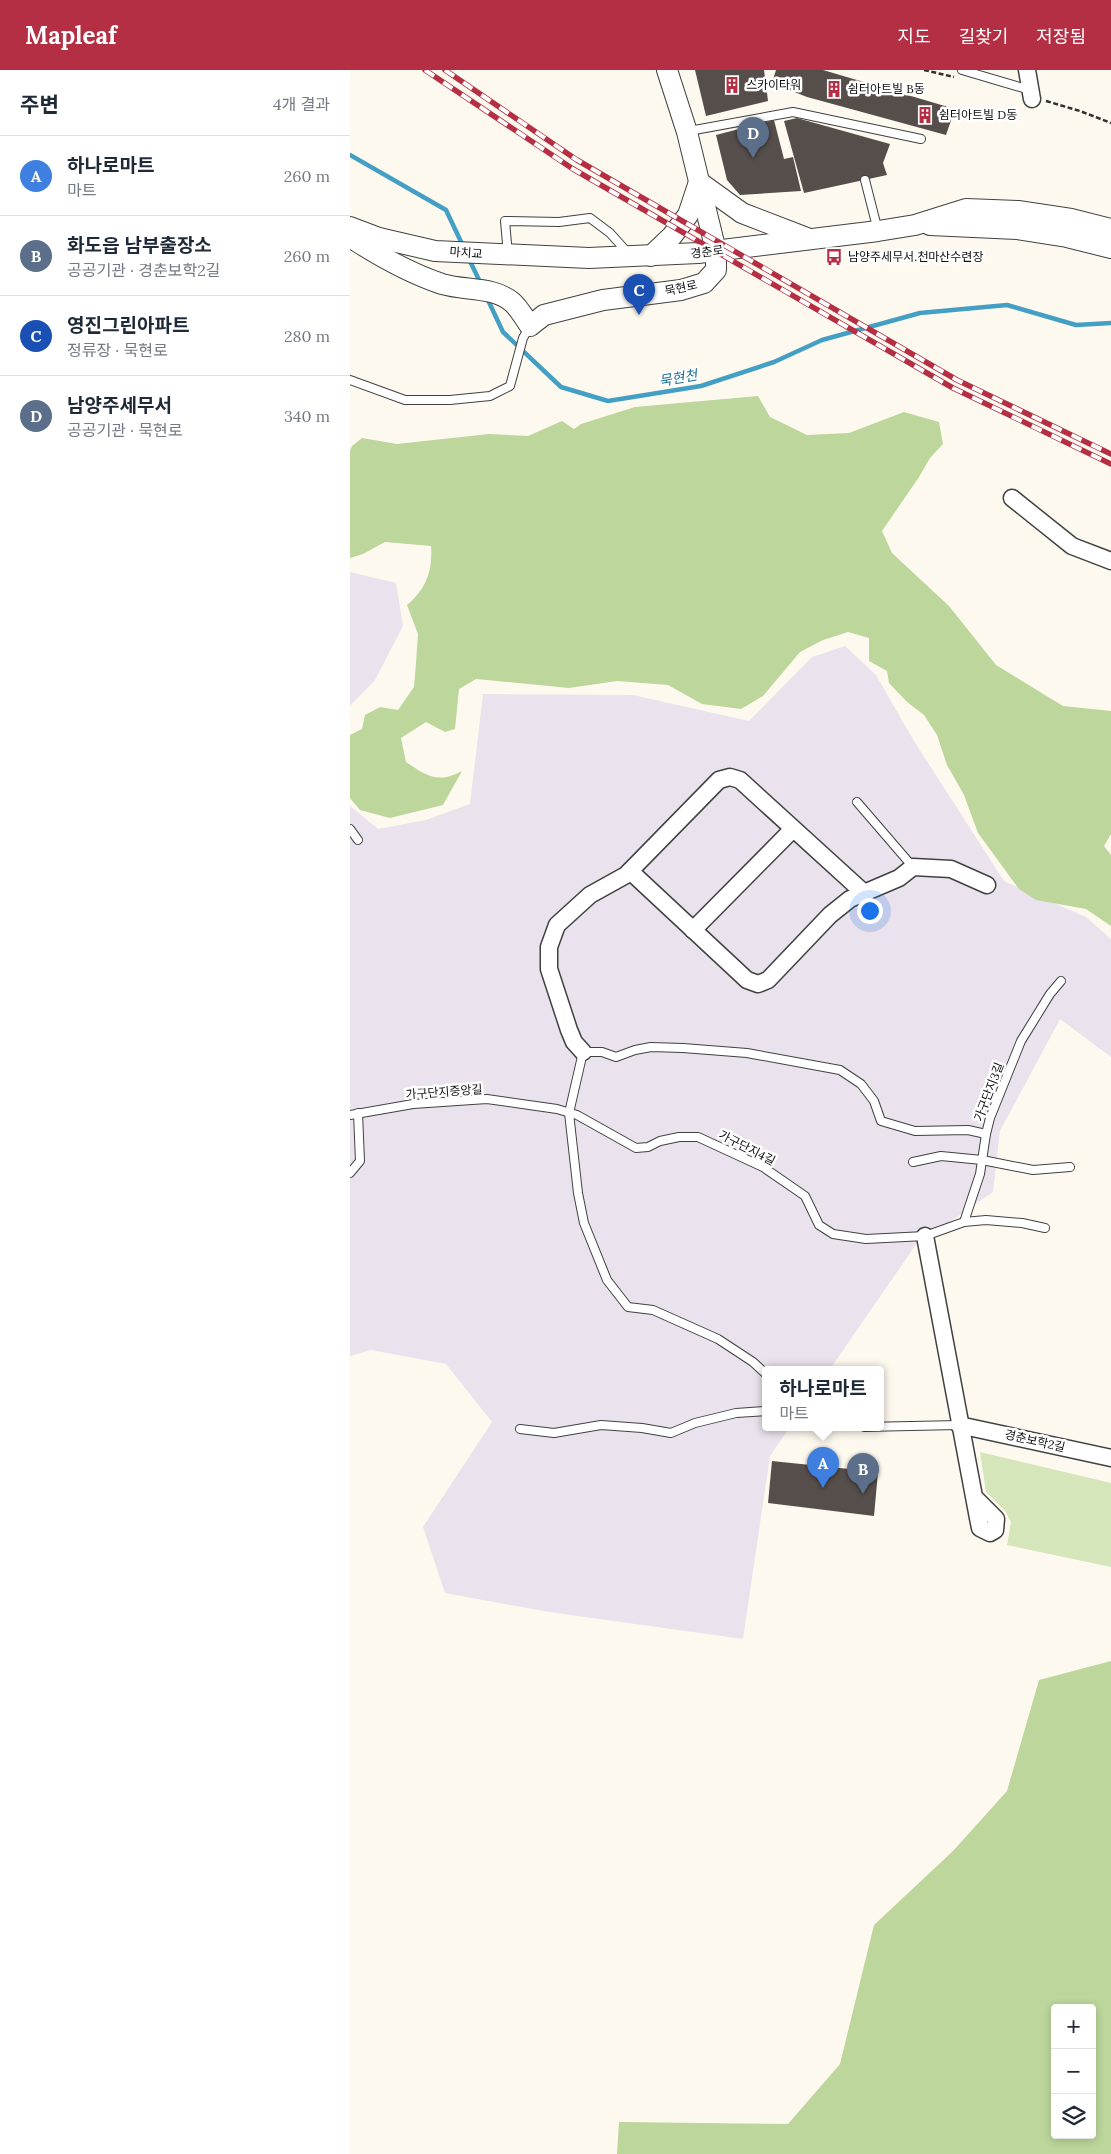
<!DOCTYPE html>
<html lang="ko">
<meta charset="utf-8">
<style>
:root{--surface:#fff;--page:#f2f2f3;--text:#1f2937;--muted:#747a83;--line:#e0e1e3;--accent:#b42f44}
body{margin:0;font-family:Lora,"Noto Sans KR",serif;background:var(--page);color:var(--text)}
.controls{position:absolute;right:15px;bottom:15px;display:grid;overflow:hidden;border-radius:5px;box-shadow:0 2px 8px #0003}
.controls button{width:45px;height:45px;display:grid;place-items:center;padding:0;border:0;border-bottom:1px solid var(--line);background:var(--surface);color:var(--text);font:25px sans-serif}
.you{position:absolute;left:519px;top:840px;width:18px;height:18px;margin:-12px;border:4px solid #fff;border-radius:50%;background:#1a73e8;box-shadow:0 0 0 8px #1a73e833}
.badge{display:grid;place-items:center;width:32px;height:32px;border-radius:50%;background:var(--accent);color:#fff;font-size:16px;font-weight:700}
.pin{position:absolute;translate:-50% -41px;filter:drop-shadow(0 1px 2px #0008)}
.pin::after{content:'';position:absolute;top:26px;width:18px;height:15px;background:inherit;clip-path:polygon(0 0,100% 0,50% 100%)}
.popup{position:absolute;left:412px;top:1296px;width:122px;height:65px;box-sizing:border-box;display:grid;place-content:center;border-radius:5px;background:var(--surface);filter:drop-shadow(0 1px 4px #0005);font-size:16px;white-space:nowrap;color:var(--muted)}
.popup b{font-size:19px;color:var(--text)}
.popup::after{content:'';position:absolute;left:50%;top:100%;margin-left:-10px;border:10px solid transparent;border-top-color:var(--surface)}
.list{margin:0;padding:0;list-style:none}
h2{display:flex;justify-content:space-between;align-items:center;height:65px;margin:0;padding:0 20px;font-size:21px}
h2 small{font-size:16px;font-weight:400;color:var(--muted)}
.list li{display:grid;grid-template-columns:32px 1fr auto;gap:15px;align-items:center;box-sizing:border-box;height:80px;padding:0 20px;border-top:1px solid var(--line)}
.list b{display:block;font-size:19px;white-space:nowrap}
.list p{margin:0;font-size:16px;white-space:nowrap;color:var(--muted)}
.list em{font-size:16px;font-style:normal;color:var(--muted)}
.icon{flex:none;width:28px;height:28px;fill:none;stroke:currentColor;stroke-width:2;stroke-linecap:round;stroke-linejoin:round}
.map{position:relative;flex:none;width:761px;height:2084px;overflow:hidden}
header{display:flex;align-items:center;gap:30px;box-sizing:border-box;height:70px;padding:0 25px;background:var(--accent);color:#fff}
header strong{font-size:24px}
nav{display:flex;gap:28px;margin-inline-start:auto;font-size:18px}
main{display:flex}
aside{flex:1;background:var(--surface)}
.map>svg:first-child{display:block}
.industrial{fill:#eae2ec}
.green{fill:#d6e6bb}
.forest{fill:#bcd69b;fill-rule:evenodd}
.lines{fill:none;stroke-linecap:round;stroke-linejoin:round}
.stream{stroke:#439fc4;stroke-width:4.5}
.building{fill:#554e4b}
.service-casing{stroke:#414141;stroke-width:10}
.minor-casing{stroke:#414141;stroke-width:19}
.tertiary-casing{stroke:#414141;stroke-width:22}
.path{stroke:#303030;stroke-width:2.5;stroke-dasharray:5 2.5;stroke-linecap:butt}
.service{stroke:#fff;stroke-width:8}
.minor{stroke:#fff;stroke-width:16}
.tertiary{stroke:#fff;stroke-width:20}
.rail-casing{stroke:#b42f44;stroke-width:5.5}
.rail{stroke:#fff;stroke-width:4;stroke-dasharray:11;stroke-linecap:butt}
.labels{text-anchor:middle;stroke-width:5;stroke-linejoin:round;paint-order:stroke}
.poi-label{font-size:12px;fill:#0e0e0e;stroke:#fff;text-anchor:start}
.street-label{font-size:12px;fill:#0e0e0e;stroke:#fff}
.water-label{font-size:14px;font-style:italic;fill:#1f7097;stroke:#fff}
</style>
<header>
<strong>Mapleaf</strong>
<nav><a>지도</a><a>길찾기</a><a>저장됨</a></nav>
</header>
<main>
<aside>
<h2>주변<small>4개 결과</small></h2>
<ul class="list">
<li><span class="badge" style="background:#3f7fe0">A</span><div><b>하나로마트</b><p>마트</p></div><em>260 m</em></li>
<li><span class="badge" style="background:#5c6f8a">B</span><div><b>화도읍 남부출장소</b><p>공공기관 · 경춘보학2길</p></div><em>260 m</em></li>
<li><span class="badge" style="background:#1a4fb4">C</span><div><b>영진그린아파트</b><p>정류장 · 묵현로</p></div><em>280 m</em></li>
<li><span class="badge" style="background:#5c6f8a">D</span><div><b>남양주세무서</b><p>공공기관 · 묵현로</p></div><em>340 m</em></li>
</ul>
</aside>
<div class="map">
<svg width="761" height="2084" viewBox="0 0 761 2084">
<rect width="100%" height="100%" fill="#fef9ef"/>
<g class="industrial">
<polygon points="0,502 46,513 53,556 25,610 0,636"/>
<polygon points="495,576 526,605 564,671 654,811 736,847 761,869 761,987 710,949 650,1061 643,1122 565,1176 480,1299 416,1299 416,1357 440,1357 420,1386 393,1569 199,1542 95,1523 73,1457 142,1352 96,1294 21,1280 0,1286 0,736 28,759 76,750 120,734 133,624 283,625 399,651 462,587"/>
</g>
<polygon class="green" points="630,1382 761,1413 761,1497 657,1475 661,1452 655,1441 636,1422"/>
<g class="forest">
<path d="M408 326 420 347 457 365 499 363 554 342 589 352 593 374 580 388 569 407 532 461 542 483 599 536 646 595 713 636 761 641V764L754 776 761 785V856L736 839 686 830 669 819 628 763 614 725 597 695 587 665 574 645 557 632 539 613 537 601 519 591V568L498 562 473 570 450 582 413 626 391 639 352 634 318 615 267 611 219 618 126 609 109 619 105 659 95 662 76 652 51 668 56 692C77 706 88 714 112 701L93 735 40 748 10 740 0 728V665L12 659 15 645 30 637 48 640 64 617 66 593 68 564 57 535C76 519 83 501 81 476L35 472 13 484 0 488V381L2 376 12 368 47 374 139 364 178 366 212 351 224 359 231 354 285 337Z"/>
<path d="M761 1591V2084H267L269 2052 438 2054 490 1994 524 1855 603 1781 657 1721 689 1610ZM705 1938H742V2065H705Z"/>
</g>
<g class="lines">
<g class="stream">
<polyline points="0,85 96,140 113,176"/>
<polyline points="118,187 131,214"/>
<polyline points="137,228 153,262 211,317 258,331 351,316 424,292 472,270 570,243 657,235 726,255 761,253"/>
</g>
</g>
<g class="building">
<polygon points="345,0 414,0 418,31 356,46"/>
<polygon points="426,0 473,0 605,39 596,65 457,27 422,13"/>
<polygon points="447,48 540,74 533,93 537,105 454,123 434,51"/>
<polygon points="424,50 434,89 443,87 451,121 390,125 377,110 366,65"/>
<polygon points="422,1391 528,1402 524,1446 418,1433"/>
</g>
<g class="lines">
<g class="service-casing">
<g id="service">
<polyline points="612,0 680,20"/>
<polyline points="339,61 443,42 571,69"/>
<polyline points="515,110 528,161"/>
<polyline points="158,185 155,151 209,152 240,148 260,163 278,183"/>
<polyline points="0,310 55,330 100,330 140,326 160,316 173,268 180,256"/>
<polyline points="507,732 563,797"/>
<polyline points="0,759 8,770"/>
<polyline points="0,1045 63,1034 137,1029 207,1039 227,1045 286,1078 298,1077 310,1071 329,1067 348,1067 413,1097 455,1126 469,1155 483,1164 516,1169 575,1166 614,1152 636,1150 672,1153 695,1158"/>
<polyline points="563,1092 591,1086 632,1090 683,1100 720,1097"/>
<polyline points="0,1103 10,1091 8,1043"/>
<polyline points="614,1152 630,1104 636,1064 640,1048 671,971 700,924 711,911"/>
<polyline points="416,1304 403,1292 368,1269 303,1240 278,1237 257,1210 234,1153 228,1123 219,1043 233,982 252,982 266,987 285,980 301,977 333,978 397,983 490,1000 511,1014 524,1031 531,1051 565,1061 618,1060 636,1064"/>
<polyline points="514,1357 609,1355"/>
<polyline points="170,1359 204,1363 251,1355 292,1358 321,1363 345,1353 386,1343 416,1341"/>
</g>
</g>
<g class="minor-casing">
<g id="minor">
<polyline points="677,0 682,29"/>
<polyline points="662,428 722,476 761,491"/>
<polyline points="280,801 397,910 408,914 418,910 480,845 500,829 549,808 563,797 601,799 637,815"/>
<polyline points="343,860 443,759"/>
<polyline points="233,982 224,972 219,960 199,899 199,877 207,855 240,825 276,805 369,710 380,707 390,710 513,822"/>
<polyline points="575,1166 628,1448 630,1458 640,1463 645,1460 646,1449 624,1427"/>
<polyline points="609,1355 761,1388"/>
</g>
</g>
<g class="tertiary-casing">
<g id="tertiary">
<polyline points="349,112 392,143 457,168"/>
<polyline points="580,155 667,159 717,167 761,178"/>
<polyline points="0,157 29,168 85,181 239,188 348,183 528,161 565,155 616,139 668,141 721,149 761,159"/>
<path d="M0 167C29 186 59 203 92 214 115 221 143 216 162 232 169 238 175 249 180 256L194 245 253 230 331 220 354 213 366 200V181L337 62 317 0"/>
<polyline points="301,186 322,166 338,145 349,112"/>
</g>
</g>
<g class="path">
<polyline points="574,0 604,7"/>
<polyline points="696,31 730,41 761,53"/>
</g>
<use href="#service" class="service"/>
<use href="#minor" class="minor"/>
<use href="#tertiary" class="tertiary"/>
<g class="rail-casing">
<g id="rail">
<polyline points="75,0 223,99 603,318 761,394"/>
<polyline points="95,0 227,90 607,310 761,384"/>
</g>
</g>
<use href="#rail" class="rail"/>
</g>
<defs>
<g id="building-bare" transform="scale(1.35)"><path d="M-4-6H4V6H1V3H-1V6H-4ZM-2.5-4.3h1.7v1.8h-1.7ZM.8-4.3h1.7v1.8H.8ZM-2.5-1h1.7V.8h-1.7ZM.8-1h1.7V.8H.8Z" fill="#b42f44" stroke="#fff" stroke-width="2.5" paint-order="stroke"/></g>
<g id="bus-bare" transform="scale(1.35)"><path d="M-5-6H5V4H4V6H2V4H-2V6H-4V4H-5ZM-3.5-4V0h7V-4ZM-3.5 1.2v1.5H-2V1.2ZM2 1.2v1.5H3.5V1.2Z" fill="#b42f44" stroke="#fff" stroke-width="2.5" paint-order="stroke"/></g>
</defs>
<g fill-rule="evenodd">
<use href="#building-bare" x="382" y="15"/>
<use href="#building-bare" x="484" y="19"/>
<use href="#building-bare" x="575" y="45"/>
<use href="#bus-bare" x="484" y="187"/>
</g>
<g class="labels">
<g class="poi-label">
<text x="396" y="19">스카이타워</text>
<text x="498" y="23">쉼터아트빌 B동</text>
<text x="589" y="49">쉼터아트빌 D동</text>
<text x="498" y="191">남양주세무서.천마산수련장</text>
</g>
<g class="street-label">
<text transform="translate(357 182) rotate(-7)" y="4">경춘로</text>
<text transform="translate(116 183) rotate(4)" y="4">마치교</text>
<text transform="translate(331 218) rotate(-13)" y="4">묵현로</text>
<text transform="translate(94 1022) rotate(-4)" y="4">가구단지중앙길</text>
<text transform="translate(639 1022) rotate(-69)" y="4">가구단지3길</text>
<text transform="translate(397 1078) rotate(27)" y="4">가구단지4길</text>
<text transform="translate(685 1371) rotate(13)" y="4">경춘보학2길</text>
</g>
<g class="water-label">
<text transform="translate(328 308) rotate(-10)" y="5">묵현천</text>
</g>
</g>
</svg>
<div class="controls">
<button>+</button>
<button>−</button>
<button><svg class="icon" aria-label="layers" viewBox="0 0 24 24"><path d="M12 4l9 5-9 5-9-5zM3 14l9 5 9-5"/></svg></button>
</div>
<div class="you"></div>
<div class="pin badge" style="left:473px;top:1418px;background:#3f7fe0">A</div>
<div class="popup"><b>하나로마트</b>마트</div>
<div class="pin badge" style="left:513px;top:1424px;background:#5c6f8a">B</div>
<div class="pin badge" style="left:289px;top:245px;background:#1a4fb4">C</div>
<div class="pin badge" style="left:403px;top:88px;background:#5c6f8a">D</div>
</div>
</main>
